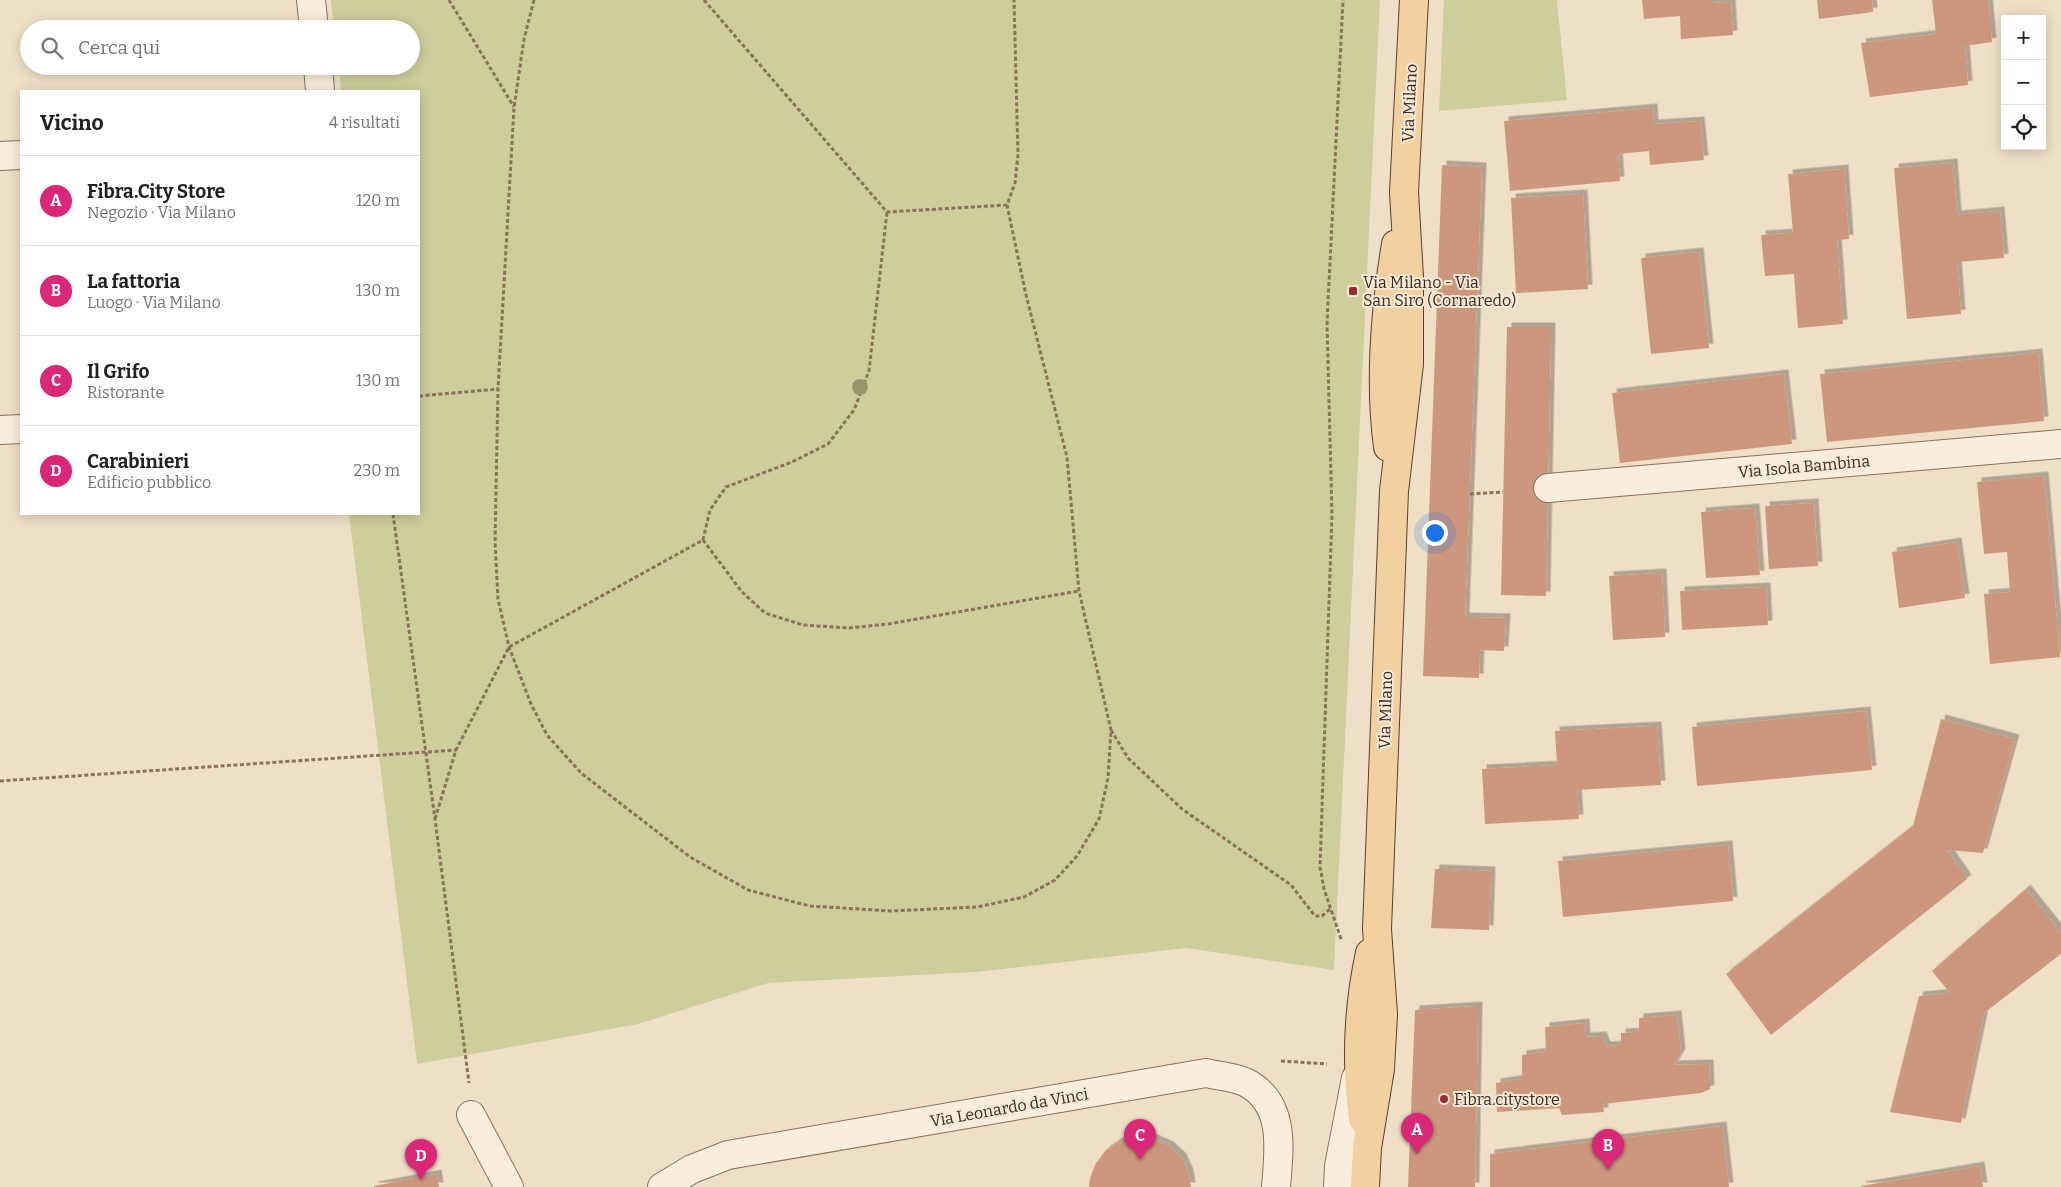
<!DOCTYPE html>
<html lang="it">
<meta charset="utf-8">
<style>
:root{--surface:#fff;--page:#f2f2f2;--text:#202124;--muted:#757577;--line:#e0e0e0;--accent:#db2777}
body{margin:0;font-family:Bitter,serif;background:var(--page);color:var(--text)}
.controls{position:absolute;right:15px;top:15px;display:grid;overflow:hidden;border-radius:0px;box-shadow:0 2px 12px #0003}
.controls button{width:45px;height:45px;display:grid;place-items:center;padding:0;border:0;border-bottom:1px solid var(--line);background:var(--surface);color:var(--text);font:25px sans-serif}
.you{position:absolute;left:1434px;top:532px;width:18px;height:18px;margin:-12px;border:4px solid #fff;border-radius:50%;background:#1a73e8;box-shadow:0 0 0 8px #1a73e833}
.badge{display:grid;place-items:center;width:32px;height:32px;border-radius:50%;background:var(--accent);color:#fff;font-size:16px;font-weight:700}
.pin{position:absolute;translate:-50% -41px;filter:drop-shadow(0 1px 2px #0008)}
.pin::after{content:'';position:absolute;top:26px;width:18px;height:15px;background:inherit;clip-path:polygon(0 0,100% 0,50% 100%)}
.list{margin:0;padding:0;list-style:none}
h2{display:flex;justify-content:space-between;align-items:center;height:65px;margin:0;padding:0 20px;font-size:21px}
h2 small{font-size:16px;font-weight:400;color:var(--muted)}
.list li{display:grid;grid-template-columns:32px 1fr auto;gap:15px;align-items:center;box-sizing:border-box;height:90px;padding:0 20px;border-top:1px solid var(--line)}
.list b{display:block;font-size:19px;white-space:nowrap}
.list p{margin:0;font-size:16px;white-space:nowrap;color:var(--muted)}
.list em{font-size:16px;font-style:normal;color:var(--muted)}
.icon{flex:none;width:28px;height:28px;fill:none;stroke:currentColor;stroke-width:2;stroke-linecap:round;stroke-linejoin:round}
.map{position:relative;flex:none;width:2061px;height:1187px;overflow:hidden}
.search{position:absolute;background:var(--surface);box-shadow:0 2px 12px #0003;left:20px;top:20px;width:400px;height:55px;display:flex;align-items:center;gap:12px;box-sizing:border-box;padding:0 18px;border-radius:28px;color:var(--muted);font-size:19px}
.panel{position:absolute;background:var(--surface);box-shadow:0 2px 12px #0003;left:20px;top:90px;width:400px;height:425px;border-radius:0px}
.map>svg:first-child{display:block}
.green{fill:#cdce9b}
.building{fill:#cd977d;filter:url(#shadow)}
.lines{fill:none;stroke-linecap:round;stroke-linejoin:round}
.minor-casing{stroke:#8b715c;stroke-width:30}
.major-casing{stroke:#593f30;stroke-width:30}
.path{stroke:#8b715c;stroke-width:3;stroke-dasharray:4 2.5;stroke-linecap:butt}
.minor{stroke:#f9eddb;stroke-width:28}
.major{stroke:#f2d0a0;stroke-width:28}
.tree{fill:#98956e}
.poi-dot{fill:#9b2b37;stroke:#f6ead7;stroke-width:2}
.labels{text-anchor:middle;stroke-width:4;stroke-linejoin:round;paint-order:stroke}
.street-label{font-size:16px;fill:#3c2b20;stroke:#f6ead7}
.poi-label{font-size:16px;fill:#3c2b20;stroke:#f6ead7;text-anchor:start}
</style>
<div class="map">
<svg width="2061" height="1187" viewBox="0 0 2061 1187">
<defs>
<filter id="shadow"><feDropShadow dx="4.5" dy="-4.5" stdDeviation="0" flood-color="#0004"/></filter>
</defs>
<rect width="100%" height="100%" fill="#efdfc7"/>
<g class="green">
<polygon points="331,0 1380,0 1334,970 1186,948 976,972 768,983 638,1024 417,1064 349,514 419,514 419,91 341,91 339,66 411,66 411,29 334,29"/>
<polygon points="1444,0 1557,0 1567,100 1439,111"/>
</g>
<g class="building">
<polygon points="1642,0 1714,0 1714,3 1731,2 1733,35 1681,39 1680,16 1644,19"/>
<polygon points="1817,0 1872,0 1873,12 1819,19"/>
<polygon points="1932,0 1988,0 1992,42 1965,46 1968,85 1870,97 1861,43 1936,34"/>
<polygon points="1653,108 1654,124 1700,121 1704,160 1650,165 1649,151 1618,154 1620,181 1510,191 1504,121"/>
<polygon points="1953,163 1957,215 2000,211 2004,258 1957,262 1961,314 1907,319 1894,168"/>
<polygon points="1442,165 1482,167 1465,617 1506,618 1504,651 1480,650 1479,678 1423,676"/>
<polygon points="1844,169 1849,239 1837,240 1843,324 1798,328 1794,274 1765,276 1761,235 1793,233 1788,174"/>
<polygon points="1583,194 1588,289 1516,293 1511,198"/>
<polygon points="1699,252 1709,348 1651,354 1641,258"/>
<polygon points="1507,327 1551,327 1546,596 1501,595"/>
<polygon points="2038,353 2044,421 1827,442 1820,374"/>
<polygon points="1784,374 1792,444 1620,463 1612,393"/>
<polygon points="2044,476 2060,657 1990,664 1984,594 2010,592 2007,552 1984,554 1977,482"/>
<polygon points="1814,503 1818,566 1769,569 1765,506"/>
<polygon points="1755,508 1760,575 1706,578 1701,512"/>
<polygon points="1957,542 1965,598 1899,608 1892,552"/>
<polygon points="1662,573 1665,637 1613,640 1609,576"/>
<polygon points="1766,587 1768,625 1682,630 1680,591"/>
<polygon points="1866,711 1872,770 1697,786 1692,727"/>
<polygon points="1941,719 2015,739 1983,853 1947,850 1967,879 1771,1035 1726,974 1913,826"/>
<polygon points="1657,726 1661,785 1577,790 1579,819 1485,824 1482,769 1557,765 1555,731"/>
<polygon points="1728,845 1733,901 1563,917 1558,861"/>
<polygon points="1435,869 1491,871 1489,930 1431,928"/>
<polygon points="2026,889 2061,933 2061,954 1984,1013 1961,1123 1890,1112 1919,996 1950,993 1932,971"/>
<polygon points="1478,1006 1475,1187 1408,1187 1415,1010"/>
<polygon points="1677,1015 1681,1053 1674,1065 1709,1064 1710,1089 1701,1093 1603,1104 1604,1112 1562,1115 1559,1108 1497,1112 1496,1083 1522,1079 1522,1055 1546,1052 1545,1027 1585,1023 1586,1037 1602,1036 1606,1046 1621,1045 1621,1033 1639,1032 1639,1018"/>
<polygon points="1722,1126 1729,1187 1490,1187 1490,1154"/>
<polygon points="1135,1137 1153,1139 1169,1146 1182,1158 1189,1174 1191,1187 1089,1187 1090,1178 1096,1163 1106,1150 1120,1141"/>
<polygon points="1980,1166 1983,1187 1861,1187 1861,1186"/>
<polygon points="437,1174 439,1187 374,1187 374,1186"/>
</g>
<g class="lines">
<g class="minor-casing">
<g id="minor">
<polyline points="311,0 314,29"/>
<polyline points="318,66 320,91"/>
<polyline points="0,156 21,155"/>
<polyline points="0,430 21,429"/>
<polyline points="1548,488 2061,444"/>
<polyline points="471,1115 509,1187"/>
<path d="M662 1187 692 1169 728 1155 1206 1073C1218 1076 1236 1077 1247 1083 1286 1104 1279 1150 1276 1187"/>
<polyline points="1338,1187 1339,1166 1356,1078"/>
</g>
</g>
<g class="major-casing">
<g id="major">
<path d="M1388 447C1379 380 1385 311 1396 244"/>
<path d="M1363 1119C1356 1064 1358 1008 1370 953"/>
<polyline points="1365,1187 1367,1148 1380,1069 1383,1014 1377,929 1394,491 1409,364 1409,277 1404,192 1414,0"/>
</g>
</g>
<g class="path">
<polyline points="449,0 514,107"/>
<polyline points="534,0 524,39 514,108 498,389 495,541 498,599 509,647 531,704 547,735 581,773 690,857 748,890 810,906 891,911 977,907 1024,897 1055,880 1077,856 1099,819 1108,778 1111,730 1079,591 1067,457 1026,295 1007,205 1015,183 1018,155 1014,0"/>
<polyline points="704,0 887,212 1007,205"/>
<polyline points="419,396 498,389"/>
<polyline points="1470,494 1503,492"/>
<polyline points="393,514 435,819 469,1083"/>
<polyline points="703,540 742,592 765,613 803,625 849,628 888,624 1079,591"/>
<polyline points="1111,730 1128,758 1182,809 1291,885 1315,916 1322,916 1330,909"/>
<polyline points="0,781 456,750"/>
<polyline points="435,819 456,750 509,647 703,540 710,510 726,487 792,462 828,444 854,410 869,371 887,212"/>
<polyline points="1341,939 1324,889 1320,867 1332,514 1327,323 1343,0"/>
<polyline points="1281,1061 1327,1064"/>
</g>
<use href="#minor" class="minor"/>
<use href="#major" class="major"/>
</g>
<circle class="tree" cx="860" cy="387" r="8"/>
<g class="poi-dot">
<rect x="1348" y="286" width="10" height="10" rx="2.5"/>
<circle cx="1444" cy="1099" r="5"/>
</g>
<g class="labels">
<g class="street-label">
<text transform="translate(1409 103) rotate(-87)" y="6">Via Milano</text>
<text transform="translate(1804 466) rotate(-5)" y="6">Via Isola Bambina</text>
<text transform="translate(1385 710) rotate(-88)" y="6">Via Milano</text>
<text transform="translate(1009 1107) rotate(-10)" y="6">Via Leonardo da Vinci</text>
</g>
<g class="poi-label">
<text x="1363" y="288">Via Milano - Via<tspan x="1363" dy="18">San Siro (Cornaredo)</tspan></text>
<text x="1454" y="1105">Fibra.citystore</text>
</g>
</g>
</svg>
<div class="controls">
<button>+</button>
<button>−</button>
<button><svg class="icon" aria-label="locate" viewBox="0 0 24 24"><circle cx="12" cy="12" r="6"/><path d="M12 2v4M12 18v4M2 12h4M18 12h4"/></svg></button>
</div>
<div class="you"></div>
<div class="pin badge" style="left:1417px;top:1154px">A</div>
<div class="pin badge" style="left:1608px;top:1170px">B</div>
<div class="pin badge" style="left:1140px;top:1160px">C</div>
<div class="pin badge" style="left:421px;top:1180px">D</div>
<div class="search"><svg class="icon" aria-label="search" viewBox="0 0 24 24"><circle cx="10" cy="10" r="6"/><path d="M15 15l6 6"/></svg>Cerca qui</div>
<section class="panel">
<h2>Vicino<small>4 risultati</small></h2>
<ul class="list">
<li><span class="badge">A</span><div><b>Fibra.City Store</b><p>Negozio · Via Milano</p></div><em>120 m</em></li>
<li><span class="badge">B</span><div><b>La fattoria</b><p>Luogo · Via Milano</p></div><em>130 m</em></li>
<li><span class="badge">C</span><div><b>Il Grifo</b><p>Ristorante</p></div><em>130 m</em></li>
<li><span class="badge">D</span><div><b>Carabinieri</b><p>Edificio pubblico</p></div><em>230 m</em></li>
</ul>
</section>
</div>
